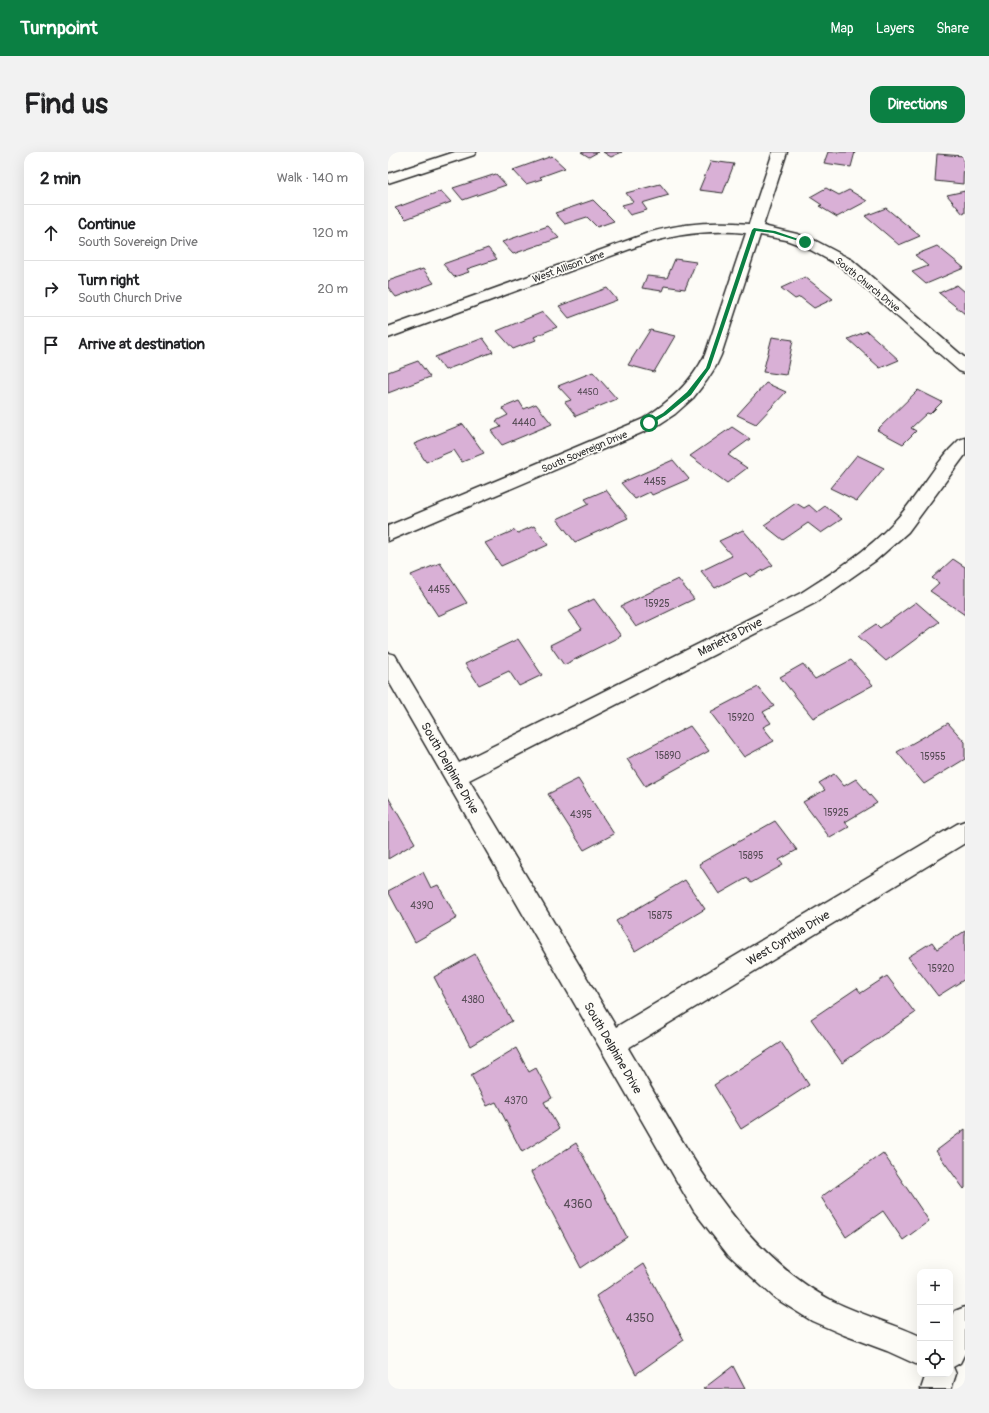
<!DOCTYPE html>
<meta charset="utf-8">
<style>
:root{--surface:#fff;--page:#f2f2f2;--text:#202124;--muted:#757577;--line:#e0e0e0;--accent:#0b8043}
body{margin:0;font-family:Pangolin,sans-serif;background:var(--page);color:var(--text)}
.controls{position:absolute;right:12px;bottom:12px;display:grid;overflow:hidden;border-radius:8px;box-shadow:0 4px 16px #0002}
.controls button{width:36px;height:36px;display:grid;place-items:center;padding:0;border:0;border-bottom:1px solid var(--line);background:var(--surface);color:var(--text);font:20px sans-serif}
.stop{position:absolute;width:12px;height:12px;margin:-9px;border:3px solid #0b8043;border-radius:50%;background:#fff}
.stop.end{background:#0b8043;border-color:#fff;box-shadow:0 1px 4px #0008}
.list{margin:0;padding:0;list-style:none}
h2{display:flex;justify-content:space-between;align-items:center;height:52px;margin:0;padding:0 16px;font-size:17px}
h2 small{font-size:13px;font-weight:400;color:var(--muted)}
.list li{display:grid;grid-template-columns:26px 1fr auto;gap:12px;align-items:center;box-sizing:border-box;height:56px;padding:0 16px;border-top:1px solid var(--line)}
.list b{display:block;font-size:15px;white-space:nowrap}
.list p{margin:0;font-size:13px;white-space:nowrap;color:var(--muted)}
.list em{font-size:13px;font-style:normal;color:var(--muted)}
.icon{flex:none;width:22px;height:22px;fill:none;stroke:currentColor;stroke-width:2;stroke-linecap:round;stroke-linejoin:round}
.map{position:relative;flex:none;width:577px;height:1237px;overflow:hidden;border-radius:12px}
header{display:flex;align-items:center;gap:24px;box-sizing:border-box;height:56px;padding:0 20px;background:var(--accent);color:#fff}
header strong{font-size:19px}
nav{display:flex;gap:22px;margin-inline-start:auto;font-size:14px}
.intro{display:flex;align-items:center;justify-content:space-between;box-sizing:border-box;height:96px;padding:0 24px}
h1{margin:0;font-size:28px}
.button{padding:10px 18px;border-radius:12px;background:var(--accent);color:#fff;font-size:14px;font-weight:700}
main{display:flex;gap:24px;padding:0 24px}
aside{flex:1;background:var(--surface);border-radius:12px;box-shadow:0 4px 16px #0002}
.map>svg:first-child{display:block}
.building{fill:#d9b0d6;stroke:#2b2b2b}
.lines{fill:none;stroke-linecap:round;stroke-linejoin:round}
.minor-casing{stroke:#2b2b2b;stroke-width:3}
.minor{fill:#fdfcf7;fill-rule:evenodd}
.route{fill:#0b8043}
.labels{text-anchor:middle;stroke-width:3.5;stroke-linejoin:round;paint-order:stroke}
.far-number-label{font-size:9px;fill:#564c56}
.far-street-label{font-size:10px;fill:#2b2b2b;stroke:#fdfcf7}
.number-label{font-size:10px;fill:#564c56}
.street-label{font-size:12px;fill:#2b2b2b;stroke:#fdfcf7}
.near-number-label{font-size:12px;fill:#564c56}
</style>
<header>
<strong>Turnpoint</strong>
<nav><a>Map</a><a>Layers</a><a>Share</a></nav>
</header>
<div class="intro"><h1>Find us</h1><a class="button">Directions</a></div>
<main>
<aside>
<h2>2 min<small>Walk · 140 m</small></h2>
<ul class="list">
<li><svg class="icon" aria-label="ahead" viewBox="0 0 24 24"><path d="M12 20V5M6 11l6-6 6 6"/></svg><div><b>Continue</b><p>South Sovereign Drive</p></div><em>120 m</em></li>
<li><svg class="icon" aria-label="right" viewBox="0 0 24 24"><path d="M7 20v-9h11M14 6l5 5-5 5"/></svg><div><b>Turn right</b><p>South Church Drive</p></div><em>20 m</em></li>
<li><svg class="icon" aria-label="arrive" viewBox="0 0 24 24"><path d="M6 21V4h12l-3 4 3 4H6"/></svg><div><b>Arrive at destination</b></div></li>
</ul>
</aside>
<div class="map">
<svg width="577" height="1237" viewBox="0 0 577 1237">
<rect width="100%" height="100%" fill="#fdfcf7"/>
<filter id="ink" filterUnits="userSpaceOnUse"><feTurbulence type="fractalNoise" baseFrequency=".025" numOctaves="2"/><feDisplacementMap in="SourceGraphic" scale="8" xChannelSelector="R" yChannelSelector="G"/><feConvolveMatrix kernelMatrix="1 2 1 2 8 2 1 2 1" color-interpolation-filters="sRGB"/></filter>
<g filter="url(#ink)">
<g class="building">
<polygon points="193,0 210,0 201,5"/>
<polygon points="215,0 234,0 223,5"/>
<polygon points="440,0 467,0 463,15 436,11"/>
<polygon points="549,2 576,4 575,32 547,29"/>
<polygon points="164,4 177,16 152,25 154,27 138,32 125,18"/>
<polygon points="323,9 346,12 335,41 311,38"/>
<polygon points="108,22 118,33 75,48 65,36"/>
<polygon points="272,32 281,43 254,51 259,58 242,63 234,53 245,50 238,41"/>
<polygon points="438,36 451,43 461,38 479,49 449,65 431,54 434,53 422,45"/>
<polygon points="53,39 63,50 18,67 7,56"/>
<polygon points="577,39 577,61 575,62 559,43"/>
<polygon points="205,48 226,69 209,75 199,65 177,72 167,61"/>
<polygon points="498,56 532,84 511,93 477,64"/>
<polygon points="160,74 171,86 125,102 114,90"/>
<polygon points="549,94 576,116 538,132 524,120 540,114 527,103"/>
<polygon points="100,96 109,107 79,117 81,120 66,125 55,112"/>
<polygon points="287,107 308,110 297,137 276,134 274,139 254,136 259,124 279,126"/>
<polygon points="35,117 46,131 8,145 0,135 0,129"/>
<polygon points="417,125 445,147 426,156 412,145 407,147 393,136"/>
<polygon points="569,133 577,140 577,162 551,141"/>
<polygon points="219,136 229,148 181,166 171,154"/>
<polygon points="155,160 169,175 146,185 148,188 125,197 109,179"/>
<polygon points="262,178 287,184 266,220 240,213"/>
<polygon points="479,179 511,208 492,216 460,187"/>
<polygon points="384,185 405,188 398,223 375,220"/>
<polygon points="95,186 105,200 57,218 47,205"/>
<polygon points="30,209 42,225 0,241 0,220"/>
<polygon points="205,220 229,247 188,264 177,250 183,248 170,234"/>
<polygon points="378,231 398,240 368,272 349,263"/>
<polygon points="530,238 554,250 542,262 539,261 523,276 528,279 515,292 489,278"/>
<polygon points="131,249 136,257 148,252 164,272 114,293 103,279 113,275 108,269 120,263 114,256"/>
<polygon points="75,272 96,301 74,310 66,298 38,310 26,292"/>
<polygon points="344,275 362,287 340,303 359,316 339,331 302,304"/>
<polygon points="469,303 496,316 469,349 442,336"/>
<polygon points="285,308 301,327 264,343 262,340 247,347 233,331"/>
<polygon points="218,338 240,366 187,390 169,367 201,352 197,347"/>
<polygon points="408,351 416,356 421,353 429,360 437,354 454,367 433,381 420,371 395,388 376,373"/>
<polygon points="146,374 160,393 113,414 97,391 127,378 130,381"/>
<polygon points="355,378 385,413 362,425 358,421 327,436 313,419 344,404 331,389"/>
<polygon points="565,407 577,415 577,463 542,439 551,431 544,426"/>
<polygon points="52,411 79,451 50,464 23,423"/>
<polygon points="290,427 306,447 248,475 233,454"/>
<polygon points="206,447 233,484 176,513 162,493 194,477 181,459"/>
<polygon points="528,450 551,470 498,509 470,484 488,472 492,476"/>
<polygon points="130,487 154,523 131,534 121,519 91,533 77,512"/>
<polygon points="463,508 485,533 425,566 392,525 415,512 427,527"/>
<polygon points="370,535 386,554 375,560 383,571 375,575 386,589 356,605 322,560"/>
<polygon points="560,571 577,590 577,607 536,632 509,600"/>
<polygon points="302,574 321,599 257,634 239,607"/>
<polygon points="446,622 456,634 468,627 489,651 457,670 461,675 442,686 415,650 437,638 431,631"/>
<polygon points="190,627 226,682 196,698 160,642"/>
<polygon points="0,645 27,691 0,707"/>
<polygon points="387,669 409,698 391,708 395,713 363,731 359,726 331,742 311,712"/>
<polygon points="35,720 43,736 50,733 69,766 27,790 0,739"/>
<polygon points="297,728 317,757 247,799 228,769"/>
<polygon points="577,779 577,827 550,844 520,805 544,790 549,797"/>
<polygon points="87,802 124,869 82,894 46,825"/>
<polygon points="499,824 527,861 454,911 423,867 469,836 473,841"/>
<polygon points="393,890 421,933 353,977 326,933"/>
<polygon points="128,896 141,920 148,916 164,946 156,950 171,977 134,1000 108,950 99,954 83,923"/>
<polygon points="577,977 577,1036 576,1037 548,999"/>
<polygon points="188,991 239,1085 193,1116 143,1020"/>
<polygon points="495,1001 541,1069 515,1088 495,1059 458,1085 433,1045"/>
<polygon points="255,1112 296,1188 248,1222 208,1144"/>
<polygon points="345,1214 357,1237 315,1237"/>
</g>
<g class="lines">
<g class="minor-casing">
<g id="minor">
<polygon points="67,0 88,0 86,3 0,31 0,22"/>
<path d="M385 0H399L375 74 409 82 428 89 464 108 577 206V221L571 219 452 114 417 95 398 88 372 83 333 203 328 214 319 228 305 246 287 262 267 275 0 389V374L255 267C281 250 303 231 317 203L358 81C321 77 288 82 253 93L0 186V175L263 80C295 71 327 69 361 72Z"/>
<path d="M577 286V303L520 380 487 409 427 451 81 628 228 875 569 672 577 669V691L240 896C295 988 346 1098 445 1149 473 1163 504 1171 532 1184V1214L499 1199 456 1183 424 1169 387 1146 341 1104 306 1059 0 528V501L7 503 71 611 413 441C446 420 479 399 506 370 527 348 542 320 562 297L571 288Z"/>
<polygon points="577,1155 577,1201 572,1211 565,1215 568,1222 563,1237 533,1237 538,1222 562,1222 562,1169 567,1159"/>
</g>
</g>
<use href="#minor" class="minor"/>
</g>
</g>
<polygon class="route" points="366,76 387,79 419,90 417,91 385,81 368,79 322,216 303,243 278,263 263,272 259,272 259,270 275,261 299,240 318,216 364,78"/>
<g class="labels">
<g class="far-number-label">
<text x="200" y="243">4450</text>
</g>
<g class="far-street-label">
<text transform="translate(180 114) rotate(-20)" y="4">West Allison Lane</text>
<text transform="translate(480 132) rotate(39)" y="4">South Church Drive</text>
<text transform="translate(196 299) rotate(-23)" y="4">South Sovereign Drive</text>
</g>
<g class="number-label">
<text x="136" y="274">4440</text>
<text x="267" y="333">4455</text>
<text x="51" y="441">4455</text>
<text x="269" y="455">15925</text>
<text x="353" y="569">15920</text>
<text x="280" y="607">15890</text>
<text x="545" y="608">15955</text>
<text x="448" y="664">15925</text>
<text x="193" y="666">4395</text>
<text x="363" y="707">15895</text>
<text x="34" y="757">4390</text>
<text x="272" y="767">15875</text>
<text x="553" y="820">15920</text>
<text x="85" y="851">4380</text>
<text x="128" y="952">4370</text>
</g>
<g class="street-label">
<text transform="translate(342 485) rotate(-27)" y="4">Marietta Drive</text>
<text transform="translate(62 616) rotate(60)" y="4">South Delphine Drive</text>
<text transform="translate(400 786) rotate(-31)" y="4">West Cynthia Drive</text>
<text transform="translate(225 896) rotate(60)" y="4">South Delphine Drive</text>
</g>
<g class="near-number-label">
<text x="190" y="1056">4360</text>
<text x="252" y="1170">4350</text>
</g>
</g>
</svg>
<div class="controls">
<button>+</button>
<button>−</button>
<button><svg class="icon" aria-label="locate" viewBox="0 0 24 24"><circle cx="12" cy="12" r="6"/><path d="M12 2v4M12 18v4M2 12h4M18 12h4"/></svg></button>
</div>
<div class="stop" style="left:261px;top:271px"></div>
<div class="stop end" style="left:417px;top:90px"></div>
</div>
</main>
